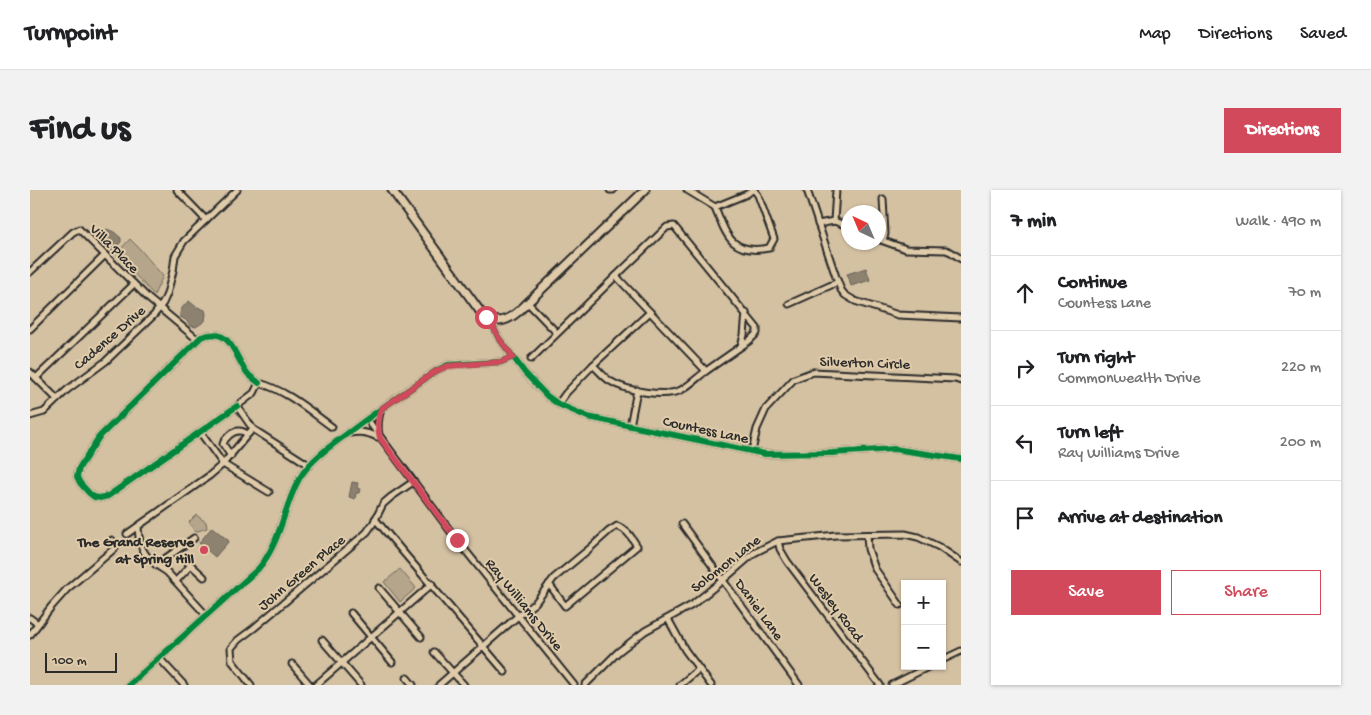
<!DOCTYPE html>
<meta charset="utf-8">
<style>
:root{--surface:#fff;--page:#f2f2f2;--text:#202124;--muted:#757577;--line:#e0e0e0;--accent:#d1495b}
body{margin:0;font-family:"Gochi Hand",sans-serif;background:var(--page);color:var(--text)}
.controls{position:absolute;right:15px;bottom:15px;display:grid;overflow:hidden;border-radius:0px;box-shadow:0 1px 4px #0004}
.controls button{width:45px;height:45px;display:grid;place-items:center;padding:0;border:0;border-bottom:1px solid var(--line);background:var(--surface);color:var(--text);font:25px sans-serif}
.compass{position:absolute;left:811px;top:15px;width:45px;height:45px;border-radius:50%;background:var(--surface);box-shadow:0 1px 4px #0004;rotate:316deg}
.scale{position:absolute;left:15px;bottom:12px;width:72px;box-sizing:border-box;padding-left:5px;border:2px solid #2b2b2b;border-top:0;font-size:14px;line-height:18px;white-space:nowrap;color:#2b2b2b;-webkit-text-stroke:4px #dfcba9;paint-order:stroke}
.stop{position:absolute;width:15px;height:15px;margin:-11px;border:4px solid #d1495b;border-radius:50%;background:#fff}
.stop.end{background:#d1495b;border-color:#fff;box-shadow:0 1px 5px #0008}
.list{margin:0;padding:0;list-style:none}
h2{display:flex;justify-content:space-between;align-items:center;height:65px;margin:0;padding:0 20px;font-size:21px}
h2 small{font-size:16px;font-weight:400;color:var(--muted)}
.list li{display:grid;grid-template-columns:32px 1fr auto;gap:15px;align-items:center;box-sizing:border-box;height:75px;padding:0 20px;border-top:1px solid var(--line)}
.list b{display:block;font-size:19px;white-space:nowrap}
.list p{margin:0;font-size:16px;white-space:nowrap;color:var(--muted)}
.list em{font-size:16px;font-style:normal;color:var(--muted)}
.actions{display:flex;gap:10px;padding:15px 20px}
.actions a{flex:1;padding:11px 0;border:1px solid var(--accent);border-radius:0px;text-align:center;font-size:18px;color:var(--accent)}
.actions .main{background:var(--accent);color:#fff}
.icon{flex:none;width:28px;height:28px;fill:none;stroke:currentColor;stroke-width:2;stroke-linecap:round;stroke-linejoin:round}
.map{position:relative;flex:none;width:931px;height:495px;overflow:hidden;border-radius:0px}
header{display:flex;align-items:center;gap:30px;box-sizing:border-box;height:70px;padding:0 25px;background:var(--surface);border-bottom:1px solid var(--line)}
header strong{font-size:24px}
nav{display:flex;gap:28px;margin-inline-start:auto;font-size:18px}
.intro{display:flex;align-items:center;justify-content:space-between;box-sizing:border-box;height:120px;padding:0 30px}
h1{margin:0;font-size:35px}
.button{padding:12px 22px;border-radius:0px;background:var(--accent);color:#fff;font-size:18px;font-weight:700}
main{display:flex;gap:30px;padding:0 30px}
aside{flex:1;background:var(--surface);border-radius:0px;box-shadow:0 1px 4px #0004}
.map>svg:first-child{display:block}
.green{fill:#b5a58b;stroke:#70685b}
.water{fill:#8d816f;stroke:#665f54}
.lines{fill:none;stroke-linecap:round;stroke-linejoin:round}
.street-casing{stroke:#2b2b2b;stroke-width:9}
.secondary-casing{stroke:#2b2b2b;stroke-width:11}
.street{stroke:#dfcba9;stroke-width:5}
.secondary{stroke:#dfcba9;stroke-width:7}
.cycleway-casing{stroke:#dfcba9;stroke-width:9}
.cycleway{stroke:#00873e;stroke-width:6}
.route{stroke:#d1495b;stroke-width:6}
.poi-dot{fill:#d1495b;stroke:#dfcba9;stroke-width:2}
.labels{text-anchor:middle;stroke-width:4;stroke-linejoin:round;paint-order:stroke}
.street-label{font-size:15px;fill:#2b2b2b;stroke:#dfcba9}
.poi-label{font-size:15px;font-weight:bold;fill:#2b2b2b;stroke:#dfcba9;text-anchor:end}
</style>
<header>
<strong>Turnpoint</strong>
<nav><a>Map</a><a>Directions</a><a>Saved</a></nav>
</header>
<div class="intro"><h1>Find us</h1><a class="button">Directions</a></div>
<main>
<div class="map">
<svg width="931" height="495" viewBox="0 0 931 495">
<rect width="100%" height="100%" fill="#d4c1a2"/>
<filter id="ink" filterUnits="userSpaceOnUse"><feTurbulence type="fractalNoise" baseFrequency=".02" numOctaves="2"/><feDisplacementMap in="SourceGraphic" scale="10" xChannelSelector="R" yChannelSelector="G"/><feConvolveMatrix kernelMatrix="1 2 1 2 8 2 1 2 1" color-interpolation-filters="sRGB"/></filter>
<g filter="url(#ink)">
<g class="green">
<path d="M100 49C112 60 122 74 133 86L124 105 86 64Z"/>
<polygon points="166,325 176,332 177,338 165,342 159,332"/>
<polygon points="370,379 386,398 370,412 354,392"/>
</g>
<g class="water">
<polygon points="77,39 84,42 91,48 91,52 82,61 68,47"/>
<polygon points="836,78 840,90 821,96 817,84"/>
<path d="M159 111 165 116 175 120 176 124 175 131 166 137 160 136 156 130 150 127C149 120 153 116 159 111Z"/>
<polygon points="322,292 328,293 327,298 330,299 329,303 326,303 325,309 319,307"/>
<polygon points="182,337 199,351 185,367 169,353"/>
</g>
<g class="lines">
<g class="street-casing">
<g id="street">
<polyline points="147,0 176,30"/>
<polyline points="580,0 583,0"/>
<polyline points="657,0 685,17"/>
<polyline points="777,0 806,87 811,100 815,105 825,111 868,125 931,128"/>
<path d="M685 17C697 47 702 65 739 58L744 49 728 5 724 0"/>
<polyline points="685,17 717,4 722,0"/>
<polyline points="804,31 806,0"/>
<polyline points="788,34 804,31 818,36"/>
<polyline points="848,49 876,59 916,60 921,62 931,69"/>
<polyline points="853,50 855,44 853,9"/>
<polyline points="0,82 43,42 49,39 119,109 168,150"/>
<polyline points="586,86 637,37 644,36 727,138 727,143 719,151 676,181"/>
<polyline points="498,113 527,143"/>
<polyline points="759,114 808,92"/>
<polyline points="460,130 468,147 495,183 517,206 528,214 558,227 735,264 802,263 864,259 931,269"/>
<polyline points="0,139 75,65"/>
<polyline points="711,156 714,145 716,123"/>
<polyline points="501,169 586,86 620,122 563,175 536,203 528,214"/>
<path d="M563 175C569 181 574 187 580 191 596 201 635 208 651 200 660 195 668 187 676 181L620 122"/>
<polyline points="0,182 27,209"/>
<polyline points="6,188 104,94"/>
<path d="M207 216 78 306 70 308 64 307 59 303 50 293 47 287 49 278 69 247 171 147C203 135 204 169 219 185 222 188 226 190 229 193"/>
<polyline points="0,226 14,222 37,200 76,171 124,125 133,113 137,104 143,81 145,66 154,51 207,0"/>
<polyline points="337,229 427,350 544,495"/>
<polyline points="600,236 607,200"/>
<polyline points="170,242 193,274 218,244 223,239"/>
<path d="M320 243C330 241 338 242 347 247"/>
<path d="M349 245C347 236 348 229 351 219"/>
<polyline points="722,261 727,239 736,219 764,189 783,182 925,189 931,191"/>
<path d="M201 266 193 254C195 248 203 240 210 241 213 241 215 243 218 244"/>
<path d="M279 275 223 239 207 216 224 203 229 193C256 200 280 221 302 237"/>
<polyline points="345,329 475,482"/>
<polyline points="652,334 769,495"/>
<path d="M108 337C109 361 117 370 137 382L176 425"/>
<polyline points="97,344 179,286 193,274 239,302"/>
<polyline points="837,345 838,359 845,379 870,415"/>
<polyline points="748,351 750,359 757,371 850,495"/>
<polyline points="153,368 161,375"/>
<polyline points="126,375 164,348"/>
<polyline points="146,391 161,375 174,387"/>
<polyline points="349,398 391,447"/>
<polyline points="321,423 362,472"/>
<polyline points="0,428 8,434"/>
<polyline points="638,429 655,460 681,495"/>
<polyline points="0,445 21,417 37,399 85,358 82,350"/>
<polyline points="292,450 331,495"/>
<polyline points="404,462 434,495"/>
<polyline points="129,468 154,495"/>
<polyline points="912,470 931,461"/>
<polyline points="262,474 280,495"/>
<polyline points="377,488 383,495"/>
<path d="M99 495 228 379C251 353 253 318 269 289 282 267 305 253 325 238 351 218 379 200 406 181L418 175 471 172 483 167"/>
<polyline points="221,495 202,471 201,458 208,450 224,438 328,350 337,342 344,332 353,314 361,307 383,292"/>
<polyline points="286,495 402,394"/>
<path d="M409 495 488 426 505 413 524 388 558 360 579 341 587 336C598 340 601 347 607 356L535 416 519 394"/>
<polyline points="555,495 588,462 615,441 662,415 693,390 724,363 748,351 806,345 875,344 888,347 909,357 931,372"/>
<polyline points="650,495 669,479"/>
<polyline points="862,495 900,476"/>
</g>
</g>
<g class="secondary-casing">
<path id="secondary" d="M362 0 452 124C466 135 476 132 489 121L615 0"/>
</g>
<use href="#street" class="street"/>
<use href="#secondary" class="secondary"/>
<g class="cycleway-casing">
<g id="cycleway">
<polyline points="460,130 468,147 495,183 517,206 528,214 558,227 735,264 802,263 864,259 931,269"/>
<path d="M207 216 78 306 70 308 64 307 59 303 50 293 47 287 49 278 69 247 171 147C203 135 204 169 219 185 222 188 226 190 229 193"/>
<path d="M99 495 228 379C251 353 253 318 269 289 282 267 305 253 325 238 351 218 379 200 406 181L418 175 471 172 483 167"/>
</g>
</g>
<use href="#cycleway" class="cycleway"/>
</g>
</g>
<g class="lines" filter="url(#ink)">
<path class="route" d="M427 350 350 248C347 237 348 230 351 219L406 181 418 176 471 172 483 167 468 147 460 130 456 127"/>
</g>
<circle class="poi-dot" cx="174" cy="360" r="5"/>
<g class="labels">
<g class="street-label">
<text transform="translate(85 58) rotate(45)" y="5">Villa Place</text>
<text transform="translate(79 147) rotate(-41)" y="5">Cadence Drive</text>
<text transform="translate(835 172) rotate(2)" y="5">Silverton Circle</text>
<text transform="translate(676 239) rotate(12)" y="5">Countess Lane</text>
<text transform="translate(695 373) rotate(-38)" y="5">Solomon Lane</text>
<text transform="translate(271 382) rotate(-40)" y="5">John Green Place</text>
<text transform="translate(495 414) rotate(51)" y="5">Ray Williams Drive</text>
<text transform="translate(807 417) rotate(53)" y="5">Wesley Road</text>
<text transform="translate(730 419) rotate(54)" y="5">Daniel Lane</text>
</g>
<g class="poi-label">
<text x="164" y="356">The Grand Reserve<tspan x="164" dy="17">at Spring Hill</tspan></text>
</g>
</g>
</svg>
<div class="controls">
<button>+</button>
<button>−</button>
</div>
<svg class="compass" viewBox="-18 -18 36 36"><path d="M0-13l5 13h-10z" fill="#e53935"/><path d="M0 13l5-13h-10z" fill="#757577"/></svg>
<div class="scale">100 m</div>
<div class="stop" style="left:456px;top:127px"></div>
<div class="stop end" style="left:427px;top:350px"></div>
</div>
<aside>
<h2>7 min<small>Walk · 490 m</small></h2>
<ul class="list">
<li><svg class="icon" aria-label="ahead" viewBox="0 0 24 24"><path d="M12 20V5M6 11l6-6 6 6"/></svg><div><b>Continue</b><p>Countess Lane</p></div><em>70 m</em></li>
<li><svg class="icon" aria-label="right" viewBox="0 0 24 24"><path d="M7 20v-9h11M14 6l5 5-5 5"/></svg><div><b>Turn right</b><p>Commonwealth Drive</p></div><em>220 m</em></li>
<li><svg class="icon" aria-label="left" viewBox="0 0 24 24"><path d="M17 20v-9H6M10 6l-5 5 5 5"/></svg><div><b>Turn left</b><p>Ray Williams Drive</p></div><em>200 m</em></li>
<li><svg class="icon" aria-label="arrive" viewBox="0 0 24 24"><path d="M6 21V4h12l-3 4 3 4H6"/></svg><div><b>Arrive at destination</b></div></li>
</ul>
<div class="actions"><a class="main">Save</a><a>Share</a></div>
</aside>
</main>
